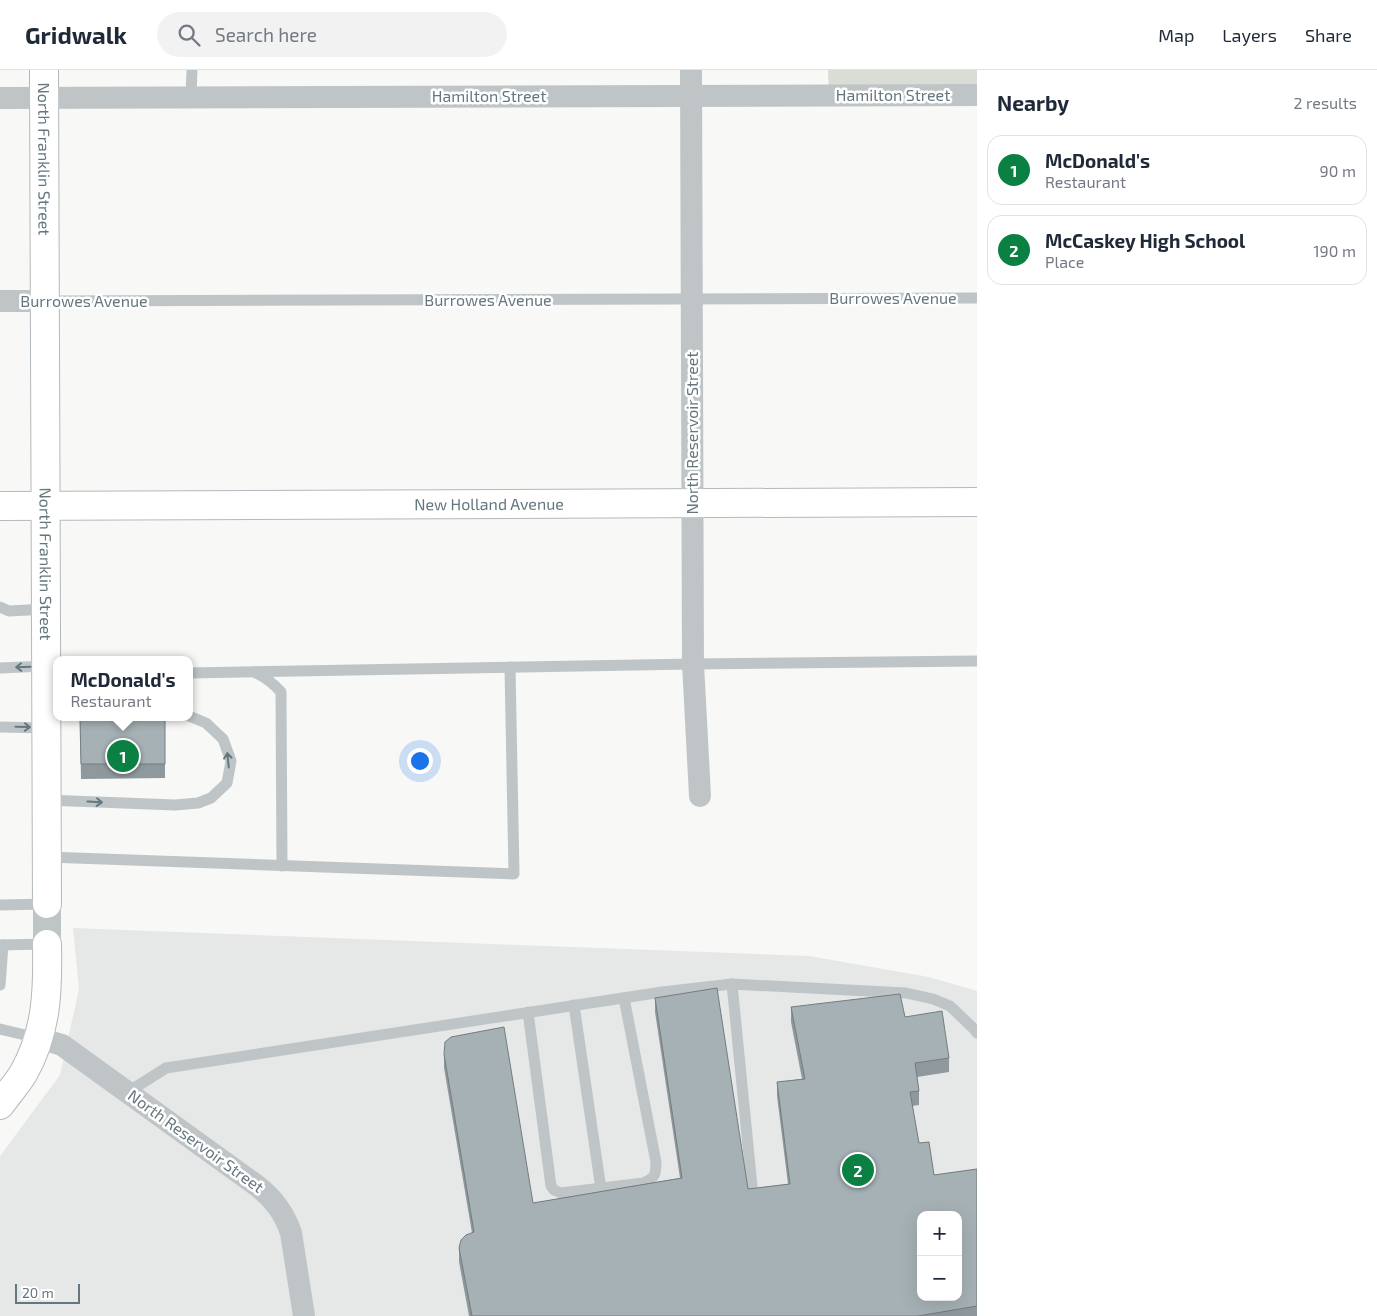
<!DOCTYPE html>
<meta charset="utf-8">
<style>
:root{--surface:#fff;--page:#f2f2f3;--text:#1f2937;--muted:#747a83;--line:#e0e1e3;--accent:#0b8043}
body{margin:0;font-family:"Exo 2",sans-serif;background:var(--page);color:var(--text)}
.controls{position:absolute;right:15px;bottom:15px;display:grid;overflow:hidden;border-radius:10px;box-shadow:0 5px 20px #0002}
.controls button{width:45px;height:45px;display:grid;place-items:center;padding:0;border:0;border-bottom:1px solid var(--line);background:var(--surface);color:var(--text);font:25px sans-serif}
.scale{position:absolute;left:15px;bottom:12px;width:65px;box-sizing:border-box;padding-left:5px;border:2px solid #64777f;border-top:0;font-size:14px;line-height:18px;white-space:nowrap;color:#64777f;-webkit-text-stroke:4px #fff;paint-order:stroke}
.you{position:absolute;left:419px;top:690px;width:18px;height:18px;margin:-12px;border:4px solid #fff;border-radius:50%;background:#1a73e8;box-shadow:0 0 0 8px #1a73e833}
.badge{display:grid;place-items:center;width:32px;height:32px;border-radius:50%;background:var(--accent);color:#fff;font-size:16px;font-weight:700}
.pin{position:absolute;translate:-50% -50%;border:2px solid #fff;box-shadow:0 1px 5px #0006}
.popup{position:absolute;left:53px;top:586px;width:140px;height:65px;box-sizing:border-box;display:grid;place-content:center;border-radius:10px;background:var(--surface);filter:drop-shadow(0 1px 4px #0005);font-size:16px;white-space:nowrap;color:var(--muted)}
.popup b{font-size:19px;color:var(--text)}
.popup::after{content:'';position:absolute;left:50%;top:100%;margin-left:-10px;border:10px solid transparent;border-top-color:var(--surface)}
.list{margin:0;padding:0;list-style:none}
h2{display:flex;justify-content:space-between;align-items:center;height:65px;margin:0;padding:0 20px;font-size:21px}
h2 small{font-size:16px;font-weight:400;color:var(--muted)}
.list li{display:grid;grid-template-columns:32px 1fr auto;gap:15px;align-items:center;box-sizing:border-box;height:70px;margin:0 10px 10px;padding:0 10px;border:1px solid var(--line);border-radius:15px}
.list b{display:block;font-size:19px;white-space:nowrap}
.list p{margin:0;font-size:16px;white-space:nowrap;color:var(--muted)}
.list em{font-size:16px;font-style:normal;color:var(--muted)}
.icon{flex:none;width:28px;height:28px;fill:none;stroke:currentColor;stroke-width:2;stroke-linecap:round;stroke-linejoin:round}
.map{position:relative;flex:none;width:977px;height:1246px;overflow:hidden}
header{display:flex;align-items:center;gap:30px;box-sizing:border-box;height:70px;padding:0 25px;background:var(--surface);border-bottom:1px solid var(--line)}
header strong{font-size:24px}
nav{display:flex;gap:28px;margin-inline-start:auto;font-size:18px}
.search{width:350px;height:45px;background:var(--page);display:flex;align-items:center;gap:12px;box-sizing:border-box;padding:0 18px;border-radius:28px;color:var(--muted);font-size:19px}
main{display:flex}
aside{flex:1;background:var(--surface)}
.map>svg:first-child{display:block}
.built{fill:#e6e8e7;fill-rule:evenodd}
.green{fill:#d9ddd5}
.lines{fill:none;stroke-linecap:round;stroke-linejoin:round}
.secondary-casing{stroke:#b2b9bc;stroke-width:30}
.primary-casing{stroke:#b3b9bc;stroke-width:30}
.service{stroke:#bfc5c7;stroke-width:11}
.minor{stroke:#bfc5c7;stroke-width:22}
.tertiary{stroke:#bfc5c7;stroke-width:28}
.secondary{stroke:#fff;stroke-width:28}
.primary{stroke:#fff;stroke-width:28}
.wall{fill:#8f989c}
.building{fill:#a6b1b5;stroke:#747c7f;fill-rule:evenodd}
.oneway{stroke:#64777f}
.labels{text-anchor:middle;stroke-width:5;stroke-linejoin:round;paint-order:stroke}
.street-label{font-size:16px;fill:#64777f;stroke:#fff}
</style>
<header>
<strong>Gridwalk</strong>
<div class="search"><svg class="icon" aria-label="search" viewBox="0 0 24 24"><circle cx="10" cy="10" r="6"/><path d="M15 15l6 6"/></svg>Search here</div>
<nav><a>Map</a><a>Layers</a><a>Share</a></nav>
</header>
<main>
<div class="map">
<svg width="977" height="1246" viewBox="0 0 977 1246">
<rect width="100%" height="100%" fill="#f8f8f6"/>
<path class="built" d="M73 858 809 886 929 907 977 921V1246H0V1086L60 1005 79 919ZM921 1145H958V1227H921Z"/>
<polygon class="green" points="828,0 977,0 977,25 829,25"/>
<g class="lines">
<g class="secondary-casing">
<g id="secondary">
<path id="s1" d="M44 0 47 834"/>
<path d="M0 1035C7 1025 16 1015 23 1004 47 962 48 921 47 874"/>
</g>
</g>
<g class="primary-casing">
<g id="primary">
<path id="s2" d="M0 436 977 432"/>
</g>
</g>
<g class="service">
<polyline points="191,27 192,0"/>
<polyline points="45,231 977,228"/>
<polyline points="0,537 9,541 46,539"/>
<polyline points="0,598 46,596"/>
<path d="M254 602C265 607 273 613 281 622L282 796"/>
<polyline points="189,603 693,594 977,591"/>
<polyline points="0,657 46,658"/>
<polyline points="46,730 175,735 198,733 211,728 227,713 231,691 223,669 206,653 189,646"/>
<polyline points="47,787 514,804 510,597"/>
<polyline points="0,835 47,834"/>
<polyline points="0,875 47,874"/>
<polyline points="0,915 3,875"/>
<polyline points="574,935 601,1119"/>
<path d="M528 942 551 1116 554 1120 561 1123 643 1113C655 1108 656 1105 656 1092L624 928"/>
<polyline points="0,959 38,968"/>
<polyline points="128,1022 166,998 662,922 732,914"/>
<polyline points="752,1116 732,914 906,923 933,929 950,936 974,959 977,963"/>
</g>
<g class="minor">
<polyline points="691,0 693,594 700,726"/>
<polyline points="0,28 977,25"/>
<polyline points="0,231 45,231"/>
<path d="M38 968 62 975 256 1115C273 1128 284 1142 291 1163L304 1246"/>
</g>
<polyline class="tertiary" points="47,834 47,874"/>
<use href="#secondary" class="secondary"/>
<use href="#primary" class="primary"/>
</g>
<g class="wall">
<polygon points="80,650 165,650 165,708 81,709"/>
<polygon points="655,928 748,1119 788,1114 777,1026 777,1012 802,1009 791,952 791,937 905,947 949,988 949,1002 917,1007 919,1021 919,1035 912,1036 919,1073 934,1105 977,1099 977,1246 469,1246 459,1192 459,1178 472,1163 444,998 444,984 533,1133 680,1108 655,942"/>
</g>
<g class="building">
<polygon points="80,650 165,650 165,694 81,694"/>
<path d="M717 918 748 1119 790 1114 777 1012 805 1009 791 937 900 924 905 947 942 941 949 988 915 993 919 1021 910 1022 919 1073 929 1072 934 1105 977 1099V1236L918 1246H472L459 1178 461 1170 466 1165 474 1162 444 984 445 972 451 967 504 957 533 1133 682 1108 655 928ZM921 1145H958V1227H921Z"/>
</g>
<defs><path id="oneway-shaft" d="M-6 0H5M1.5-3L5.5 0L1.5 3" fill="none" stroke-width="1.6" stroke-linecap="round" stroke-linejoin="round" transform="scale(1.25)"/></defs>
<g class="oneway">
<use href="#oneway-shaft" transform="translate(23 597) rotate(178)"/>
<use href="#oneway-shaft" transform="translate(23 657) rotate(1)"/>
<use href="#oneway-shaft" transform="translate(228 690) rotate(-96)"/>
<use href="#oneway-shaft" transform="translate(95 732) rotate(3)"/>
</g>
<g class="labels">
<g class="street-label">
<text x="893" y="31">Hamilton Street</text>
<text x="489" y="32">Hamilton Street</text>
<text dy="6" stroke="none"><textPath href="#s1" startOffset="89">North Franklin Street</textPath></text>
<text x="893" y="234">Burrowes Avenue</text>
<text x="488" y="236">Burrowes Avenue</text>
<text x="84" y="237">Burrowes Avenue</text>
<text transform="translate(692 363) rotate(-90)" y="6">North Reservoir Street</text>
<text dy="6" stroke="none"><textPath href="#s2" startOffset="489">New Holland Avenue</textPath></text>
<text dy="6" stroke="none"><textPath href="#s1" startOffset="494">North Franklin Street</textPath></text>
<text transform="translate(196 1071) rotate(36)" y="6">North Reservoir Street</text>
</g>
</g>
</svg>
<div class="controls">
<button>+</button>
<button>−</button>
</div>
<div class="scale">20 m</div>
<div class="you"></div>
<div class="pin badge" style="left:123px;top:686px">1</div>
<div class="popup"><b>McDonald's</b>Restaurant</div>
<div class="pin badge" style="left:858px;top:1100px">2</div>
</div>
<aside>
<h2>Nearby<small>2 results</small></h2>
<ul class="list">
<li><span class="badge">1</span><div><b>McDonald's</b><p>Restaurant</p></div><em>90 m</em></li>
<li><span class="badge">2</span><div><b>McCaskey High School</b><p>Place</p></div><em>190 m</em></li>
</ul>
</aside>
</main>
